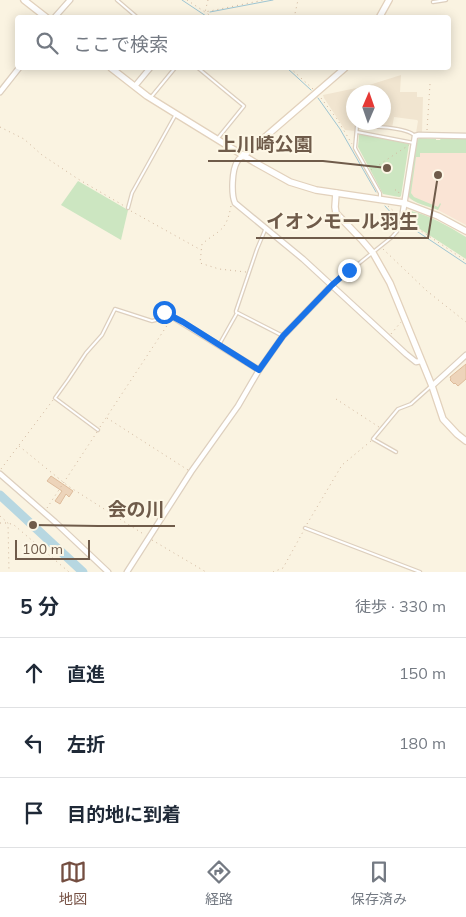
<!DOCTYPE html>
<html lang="ja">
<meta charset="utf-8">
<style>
:root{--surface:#fff;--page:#f2f2f3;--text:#1f2937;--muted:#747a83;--line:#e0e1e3;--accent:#744e41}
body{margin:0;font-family:Mulish,"Noto Sans JP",sans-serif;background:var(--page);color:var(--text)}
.compass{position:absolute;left:346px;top:85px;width:45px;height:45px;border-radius:50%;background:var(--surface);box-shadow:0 2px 12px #0003;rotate:2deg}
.scale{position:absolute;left:15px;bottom:12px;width:75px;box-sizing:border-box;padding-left:5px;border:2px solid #6f5b4a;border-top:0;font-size:14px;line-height:18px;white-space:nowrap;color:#6f5b4a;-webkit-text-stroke:4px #fdf7e6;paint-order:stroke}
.stop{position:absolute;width:15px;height:15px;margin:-11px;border:4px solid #1a73e8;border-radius:50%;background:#fff}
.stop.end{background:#1a73e8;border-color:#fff;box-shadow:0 1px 5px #0008}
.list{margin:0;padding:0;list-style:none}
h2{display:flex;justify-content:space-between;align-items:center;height:65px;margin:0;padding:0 20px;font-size:21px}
h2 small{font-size:16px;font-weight:400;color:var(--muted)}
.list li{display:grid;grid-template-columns:32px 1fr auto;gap:15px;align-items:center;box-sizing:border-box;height:70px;padding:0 20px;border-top:1px solid var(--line)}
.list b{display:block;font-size:19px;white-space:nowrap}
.list em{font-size:16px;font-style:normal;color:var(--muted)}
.icon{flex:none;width:28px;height:28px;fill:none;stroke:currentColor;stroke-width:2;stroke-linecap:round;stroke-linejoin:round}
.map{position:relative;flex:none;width:466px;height:572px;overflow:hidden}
.search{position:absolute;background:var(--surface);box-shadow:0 2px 12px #0003;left:15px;right:15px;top:15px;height:55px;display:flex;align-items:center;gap:12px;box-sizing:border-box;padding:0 18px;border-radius:5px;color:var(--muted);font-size:19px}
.sheet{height:275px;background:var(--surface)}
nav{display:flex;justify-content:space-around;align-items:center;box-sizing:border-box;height:70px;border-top:1px solid var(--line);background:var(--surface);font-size:14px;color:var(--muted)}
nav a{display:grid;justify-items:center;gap:2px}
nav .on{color:var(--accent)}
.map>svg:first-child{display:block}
.residential{fill:#f1e5d0;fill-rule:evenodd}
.commercial{fill:#fae4d5}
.green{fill:#cce6c1}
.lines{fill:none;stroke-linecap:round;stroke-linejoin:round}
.stream{stroke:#9ec5d2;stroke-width:1}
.river{stroke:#b7d7e1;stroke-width:9}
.building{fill:#edd4ba;stroke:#debc9c}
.lane-casing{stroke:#ddcfbe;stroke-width:4.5}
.street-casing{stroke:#ddcfbe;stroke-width:7}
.secondary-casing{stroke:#e2d1bc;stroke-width:8}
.path{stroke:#d1b79e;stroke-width:1;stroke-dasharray:1 4;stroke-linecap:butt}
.lane{stroke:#fff;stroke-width:2}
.street{stroke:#fff;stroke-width:4.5}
.secondary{stroke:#fff;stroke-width:5.5}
.route{stroke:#1a73e8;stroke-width:6}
.leader{fill:none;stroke:#6f5b4a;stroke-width:2}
.callout-dot{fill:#6f5b4a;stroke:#fdf7e6;stroke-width:2}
.callout-label{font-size:19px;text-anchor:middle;font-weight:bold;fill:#6f5b4a;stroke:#fdf7e6;stroke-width:4;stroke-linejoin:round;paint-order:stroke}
</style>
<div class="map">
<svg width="466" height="572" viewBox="0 0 466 572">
<rect width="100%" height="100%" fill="#faf3e1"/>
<path class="residential" d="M401 75 400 92H417V97H423L422 133H416L418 121 417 120 394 117 392 128 385 126 357 124 356 131 345 130 324 98 323 95 366 86ZM354 92H384V122H354Z"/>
<polygon class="commercial" points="414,153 466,153 466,225 438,210 412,200 408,198"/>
<g class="green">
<polygon points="361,133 409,144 401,196 399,197 383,194 358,147 359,135"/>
<path d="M420 138 436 139V140H440L441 138 466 139V153H420V157H416L411 193 414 197 438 207 440 203 441 204 438 210C429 206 414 204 408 196L417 140Z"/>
<polygon points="78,181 128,210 121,240 61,205"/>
<path d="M408 210C429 215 448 226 466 237V259L406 220 405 215 406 212Z"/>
</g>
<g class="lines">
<g class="stream">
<polyline points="182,0 209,18"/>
<polyline points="210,12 273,0"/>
<polyline points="287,68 311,90"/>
<polyline points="318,98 340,129 376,192"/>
<polyline points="385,206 393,215 400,220"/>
<polyline points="403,222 466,264"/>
</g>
<polyline class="river" points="0,495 83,572"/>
</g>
<g class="building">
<polygon points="466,364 466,379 458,386 455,383 454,384 450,380 451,379 450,377"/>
<polygon points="51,476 73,491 69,497 66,494 60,504 55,501 62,491 47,481"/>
</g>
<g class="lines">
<g class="lane-casing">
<g id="lane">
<polyline points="117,0 138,18"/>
<polyline points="433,2 446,0"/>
<polyline points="198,68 244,106 218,138"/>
<polyline points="152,96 175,68"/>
<polyline points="357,132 414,143"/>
<path d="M380 199V193L356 150 355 148 357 126C370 126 407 127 415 136"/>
<polyline points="128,208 132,193 176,114"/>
<polyline points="265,230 257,249 236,311 236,312 283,336"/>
<polyline points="332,285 392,237 400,228 402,219"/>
<polyline points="219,345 237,313"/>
<polyline points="98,430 55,398 68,380 86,353 102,335 115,309 152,321 156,320 160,313 162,312 173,317"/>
<polyline points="396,452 373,439 398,409 411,404 430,387"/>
<polyline points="305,528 420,572"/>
</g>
</g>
<g class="street-casing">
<g id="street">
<polyline points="54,18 70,0"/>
<polyline points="135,86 150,68"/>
<polyline points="0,92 19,68"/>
<path d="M243 156C240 158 239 158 237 162 232 170 231 194 235 203L303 259 406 354 416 362 421 361"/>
<polyline points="402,218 415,136 419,135 466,136"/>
<polyline points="173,317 259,370"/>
<polyline points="432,386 466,355"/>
<polyline points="0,474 55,522 108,572"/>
<polyline points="127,572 191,472 238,406 259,370 283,336 332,285"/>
</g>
</g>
<g class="secondary-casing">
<g id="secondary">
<polyline points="24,0 47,18"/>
<polyline points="379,18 389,0"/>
<polyline points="111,68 147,96 176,114 254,162 290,182 316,190 404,203 438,216 466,231"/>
<polyline points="243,156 345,68"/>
<polyline points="336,193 335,207 336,213 361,239 373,253 390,283 432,386 443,419 457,434 466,441"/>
</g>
</g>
<g class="path">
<polyline points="187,0 214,18"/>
<polyline points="208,0 205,12 264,0"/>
<polyline points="294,18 298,0"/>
<polyline points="290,68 313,89"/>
<polyline points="321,98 337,119 352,144"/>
<polyline points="0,127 24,139 42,155 78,179 126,207"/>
<polyline points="427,130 430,84"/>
<polyline points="371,170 409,145"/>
<polyline points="395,190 398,190 400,197"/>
<path d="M231 206C226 232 220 229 202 244L200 263 219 269 246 272"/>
<polyline points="388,206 398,215"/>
<polyline points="131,211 201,250"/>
<polyline points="405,220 466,261"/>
<polyline points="383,249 427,291 466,322"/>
<polyline points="391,334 401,322"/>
<polyline points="336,399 379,427"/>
<polyline points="107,418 188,470"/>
<polyline points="100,427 170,321"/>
<polyline points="19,446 68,486 145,535"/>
<polyline points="1,469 53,400"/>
<polyline points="47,508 97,432"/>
<polyline points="0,516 8,523 9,572"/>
<polyline points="0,523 8,523 14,525 69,572"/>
<polyline points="307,524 342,465 371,441"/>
<polyline points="152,540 206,572"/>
<polyline points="273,572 283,568 304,530"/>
</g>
<use href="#lane" class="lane"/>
<use href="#street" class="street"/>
<use href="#secondary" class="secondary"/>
</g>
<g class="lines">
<polyline class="route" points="164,312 183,322 259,370 283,336 332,285 349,270"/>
</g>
<path class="leader" d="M387 168L323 161H208M438 175L428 238H256M33 525L98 526H175"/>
<g class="callout-dot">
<circle cx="387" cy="168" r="5"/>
<circle cx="438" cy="175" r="5"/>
<circle cx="33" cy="525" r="5"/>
</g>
<g class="callout-label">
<text x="265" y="151">上川崎公園</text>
<text x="342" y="228">イオンモール羽生</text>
<text x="136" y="516">会の川</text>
</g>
</svg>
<svg class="compass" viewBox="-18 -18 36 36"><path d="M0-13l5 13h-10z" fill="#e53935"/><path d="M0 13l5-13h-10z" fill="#747a83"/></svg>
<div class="scale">100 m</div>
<div class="stop" style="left:164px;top:312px"></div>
<div class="stop end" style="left:349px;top:270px"></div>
<div class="search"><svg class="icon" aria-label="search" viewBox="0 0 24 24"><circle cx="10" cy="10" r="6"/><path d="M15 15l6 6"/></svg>ここで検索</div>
</div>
<section class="sheet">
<h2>5 分<small>徒歩 · 330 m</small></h2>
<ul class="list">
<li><svg class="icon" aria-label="ahead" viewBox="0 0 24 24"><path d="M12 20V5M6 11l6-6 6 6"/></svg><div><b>直進</b></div><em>150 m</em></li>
<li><svg class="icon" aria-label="left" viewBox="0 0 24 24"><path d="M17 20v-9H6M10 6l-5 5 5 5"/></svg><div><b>左折</b></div><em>180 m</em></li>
<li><svg class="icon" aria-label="arrive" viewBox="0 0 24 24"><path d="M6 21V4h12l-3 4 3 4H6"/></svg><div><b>目的地に到着</b></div></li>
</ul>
</section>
<nav>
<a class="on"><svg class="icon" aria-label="map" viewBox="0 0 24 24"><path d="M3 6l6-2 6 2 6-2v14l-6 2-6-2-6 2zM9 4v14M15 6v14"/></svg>地図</a>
<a><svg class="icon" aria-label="directions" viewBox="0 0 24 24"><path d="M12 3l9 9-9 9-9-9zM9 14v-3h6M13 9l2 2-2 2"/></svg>経路</a>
<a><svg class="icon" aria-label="saved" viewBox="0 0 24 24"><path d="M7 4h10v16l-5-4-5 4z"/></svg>保存済み</a>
</nav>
